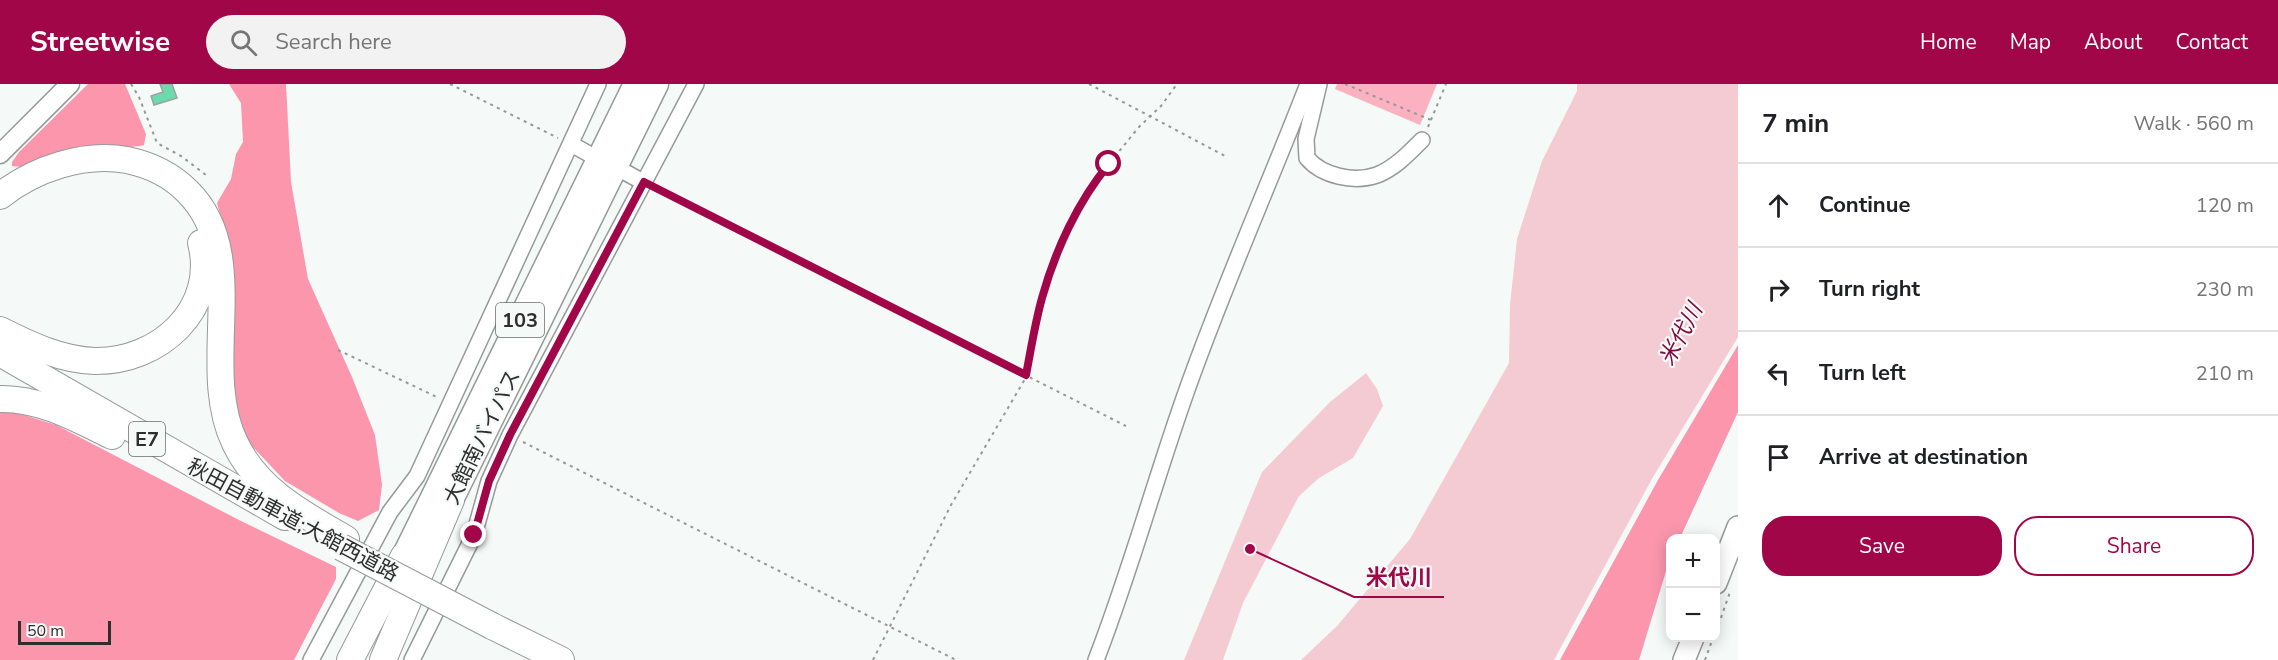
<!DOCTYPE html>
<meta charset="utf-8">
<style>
:root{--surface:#fff;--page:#f2f2f2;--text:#202124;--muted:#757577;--line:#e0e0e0;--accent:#a00648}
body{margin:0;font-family:"Nunito Sans","Noto Sans JP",sans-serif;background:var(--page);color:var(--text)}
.controls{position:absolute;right:18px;bottom:18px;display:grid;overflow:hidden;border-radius:12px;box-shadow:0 3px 15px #0003}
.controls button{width:54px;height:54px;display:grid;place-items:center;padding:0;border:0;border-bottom:2px solid var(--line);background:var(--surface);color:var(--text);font:30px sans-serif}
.scale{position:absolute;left:18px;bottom:15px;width:93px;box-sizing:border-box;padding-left:6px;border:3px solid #2d2f2e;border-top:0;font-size:16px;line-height:21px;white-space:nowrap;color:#2d2f2e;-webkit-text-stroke:4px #f5f9f7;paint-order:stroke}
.stop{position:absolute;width:18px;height:18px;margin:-14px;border:4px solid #a00648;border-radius:50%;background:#fff}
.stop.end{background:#a00648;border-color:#fff;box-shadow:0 2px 6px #0008}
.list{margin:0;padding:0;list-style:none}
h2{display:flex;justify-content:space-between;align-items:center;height:78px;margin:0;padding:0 24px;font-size:26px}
h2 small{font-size:20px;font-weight:400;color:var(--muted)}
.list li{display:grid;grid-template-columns:39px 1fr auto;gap:18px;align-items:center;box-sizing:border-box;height:84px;padding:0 24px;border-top:2px solid var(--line)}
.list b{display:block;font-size:22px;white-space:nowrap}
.list em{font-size:20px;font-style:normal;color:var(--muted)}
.actions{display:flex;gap:12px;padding:18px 24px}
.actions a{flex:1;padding:14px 0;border:2px solid var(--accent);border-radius:24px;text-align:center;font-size:21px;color:var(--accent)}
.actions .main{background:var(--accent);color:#fff}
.icon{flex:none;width:33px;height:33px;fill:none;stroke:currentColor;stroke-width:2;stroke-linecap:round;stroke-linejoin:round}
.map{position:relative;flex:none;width:1738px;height:576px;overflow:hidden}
header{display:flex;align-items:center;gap:36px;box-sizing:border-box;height:84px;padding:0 30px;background:var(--accent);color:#fff}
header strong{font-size:28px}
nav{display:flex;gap:33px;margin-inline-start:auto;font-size:21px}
.search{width:420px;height:54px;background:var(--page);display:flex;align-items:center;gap:15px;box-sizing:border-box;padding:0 21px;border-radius:33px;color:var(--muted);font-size:22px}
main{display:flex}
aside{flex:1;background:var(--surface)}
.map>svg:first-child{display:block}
.green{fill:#fbb1c0}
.forest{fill:#fb96ad}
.water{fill:#f5cbd3}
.building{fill:#6bdbae;stroke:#9ea1a0;stroke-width:1.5}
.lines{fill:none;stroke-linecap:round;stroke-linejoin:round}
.minor-casing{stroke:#969a98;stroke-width:18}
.tertiary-casing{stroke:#969a98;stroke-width:21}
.secondary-casing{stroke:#969a98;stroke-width:24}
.trunk-casing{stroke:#969a98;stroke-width:27}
.motorway-casing{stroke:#969a98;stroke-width:28}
.path{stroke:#959896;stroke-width:2;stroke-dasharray:3 4.5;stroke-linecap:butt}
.minor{stroke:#fff;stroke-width:15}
.tertiary{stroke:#fff;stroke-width:18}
.secondary{stroke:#fff;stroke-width:21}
.trunk{stroke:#fff;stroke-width:24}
.motorway{stroke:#fff;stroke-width:26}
.motorway-bridge-casing{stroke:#969a98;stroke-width:28;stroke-linecap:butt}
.motorway-bridge{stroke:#fff;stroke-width:26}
.route{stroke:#a00648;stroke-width:8}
.labels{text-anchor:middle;stroke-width:4.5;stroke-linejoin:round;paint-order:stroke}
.shield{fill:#f5f9f7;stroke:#696c6a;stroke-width:1.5}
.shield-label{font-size:20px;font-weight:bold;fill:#2d2f2e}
.street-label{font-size:21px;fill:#2d2f2e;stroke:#f5f9f7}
.water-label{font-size:22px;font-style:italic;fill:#830a3b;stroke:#f5f9f7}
.leader{fill:none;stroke:#a00648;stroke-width:2}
.callout-dot{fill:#a00648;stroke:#f5f9f7;stroke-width:2}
.callout-label{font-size:22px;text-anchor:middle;font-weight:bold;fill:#a00648;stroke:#f5f9f7;stroke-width:4.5;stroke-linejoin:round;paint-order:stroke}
</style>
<header>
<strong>Streetwise</strong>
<div class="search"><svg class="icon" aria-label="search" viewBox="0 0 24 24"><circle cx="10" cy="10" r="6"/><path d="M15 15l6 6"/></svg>Search here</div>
<nav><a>Home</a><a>Map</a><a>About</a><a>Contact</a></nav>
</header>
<main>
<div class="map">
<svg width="1738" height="576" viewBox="0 0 1738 576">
<rect width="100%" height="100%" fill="#f5f9f7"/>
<polygon class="green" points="1337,0 1437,0 1420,41 1335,5"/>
<g class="forest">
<path d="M88 0H125L146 50 144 61C125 66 107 60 88 62 63 66 36 87 12 82V78L19 68Z"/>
<polygon points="229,0 286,0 291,98 308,195 352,293 375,351 382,401 379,426 358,437 339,429 285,397 248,358 235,326 231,291 229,165 217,119 231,95 236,70 243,58 241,19"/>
<polygon points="1738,261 1738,328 1680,454 1670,454 1670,474 1639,576 1560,576 1658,396"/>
<polygon points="8,326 56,341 239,436 336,483 336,495 294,576 0,576 0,327"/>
</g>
<g class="water">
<polygon points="1577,0 1738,0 1738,253 1653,393 1554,576 1301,576 1337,542 1410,455 1509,279 1510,221 1517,155 1542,77 1577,7"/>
<polygon points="1366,289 1377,305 1383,322 1353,374 1319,394 1299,412 1243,519 1223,576 1184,576 1262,388 1330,318"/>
</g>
<polygon class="building" points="160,0 172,0 177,14 154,21 151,12 163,8"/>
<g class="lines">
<g class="minor-casing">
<g id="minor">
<path d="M1319 0 1306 55 1307 74C1322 92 1354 99 1377 91 1395 84 1409 69 1422 56"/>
<polyline points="571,60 589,70"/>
<polyline points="623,87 643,98"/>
<polyline points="311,576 390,428 417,392 598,0"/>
<polyline points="412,576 474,451 489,397 510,351 696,0"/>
<path d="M1096 576C1129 491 1153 403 1183 317 1220 210 1267 106 1308 0"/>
</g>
</g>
<g class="tertiary-casing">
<polyline id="tertiary" points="0,70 70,0"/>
</g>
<g class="secondary-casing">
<g id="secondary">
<polyline points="1716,499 1738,443"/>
<polyline points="1684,576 1693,554"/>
</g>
</g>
<g class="trunk-casing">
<g id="trunk">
<polyline points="442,434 656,0"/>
<polyline points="395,491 636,0"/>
</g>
</g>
<g class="motorway-casing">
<g id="motorway">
<path d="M0 112C34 85 84 68 127 76 151 81 170 90 187 107 253 171 197 281 235 359 257 406 303 430 346 455"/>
<path d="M0 246C30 261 61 276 95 277 159 278 218 225 201 159"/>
<polyline points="0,269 285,433"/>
<path d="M0 315C40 314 77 335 112 352"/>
<polyline points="492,542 561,576"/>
<polyline points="350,576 404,472"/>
<polyline points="383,576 451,416"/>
</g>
</g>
<g class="path">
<polyline points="131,0 139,13 157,59 181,72 206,91"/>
<polyline points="450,0 558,54"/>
<polyline points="1089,0 1227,73"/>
<polyline points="1345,0 1431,36"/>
<polyline points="1428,43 1446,0"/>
<polyline points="655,104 1126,342"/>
<polyline points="338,266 439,314"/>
<polyline points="523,358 956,576"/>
<polyline points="1716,548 1730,508"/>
<polyline points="873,576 951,421 1025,295 1042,215 1054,178 1076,130 1094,98 1139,43 1161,22 1177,0"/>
<polyline points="1705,576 1713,554"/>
</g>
<use href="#minor" class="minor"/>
<use href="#tertiary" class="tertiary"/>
<use href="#secondary" class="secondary"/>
<use href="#trunk" class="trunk"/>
<use href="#motorway" class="motorway"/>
<g class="motorway-bridge-casing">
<polyline id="motorway-bridge" points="341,463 492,542"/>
</g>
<use href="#motorway-bridge" class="motorway-bridge"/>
</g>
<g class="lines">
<path class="route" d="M474 451 489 397 510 351 644 98 1026 291C1031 265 1035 239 1042 214 1055 167 1078 117 1109 80"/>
</g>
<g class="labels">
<g class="shield">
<rect x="496" y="219" width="48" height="34" rx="4.5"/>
<rect x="129" y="338" width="36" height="34" rx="4.5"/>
</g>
<g class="shield-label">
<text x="520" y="243">103</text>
<text x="147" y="362">E7</text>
</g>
<g class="street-label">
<text transform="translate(482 353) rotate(-64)" y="7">大館南バイパス</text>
<text transform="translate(293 436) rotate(28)" y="7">秋田自動車道;大館西道路</text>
</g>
<g class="water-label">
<text transform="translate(1680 250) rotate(-62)" y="8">米代川</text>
</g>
</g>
<path class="leader" d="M1250 465L1354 513H1444"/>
<circle class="callout-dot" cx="1250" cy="465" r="6"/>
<g class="callout-label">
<text x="1399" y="501">米代川</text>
</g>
</svg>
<div class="controls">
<button>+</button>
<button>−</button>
</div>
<div class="scale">50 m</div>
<div class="stop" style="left:1109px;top:80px"></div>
<div class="stop end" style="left:474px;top:451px"></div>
</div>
<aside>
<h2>7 min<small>Walk · 560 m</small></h2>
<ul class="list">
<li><svg class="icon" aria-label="ahead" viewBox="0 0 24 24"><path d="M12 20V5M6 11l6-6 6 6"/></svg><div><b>Continue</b></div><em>120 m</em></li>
<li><svg class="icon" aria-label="right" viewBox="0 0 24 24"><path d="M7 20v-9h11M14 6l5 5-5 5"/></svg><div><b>Turn right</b></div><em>230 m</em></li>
<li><svg class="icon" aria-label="left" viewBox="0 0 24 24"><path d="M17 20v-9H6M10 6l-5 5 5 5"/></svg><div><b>Turn left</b></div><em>210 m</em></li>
<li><svg class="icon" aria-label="arrive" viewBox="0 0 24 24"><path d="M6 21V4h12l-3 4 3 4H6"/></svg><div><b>Arrive at destination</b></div></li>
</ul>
<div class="actions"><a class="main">Save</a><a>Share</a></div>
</aside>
</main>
